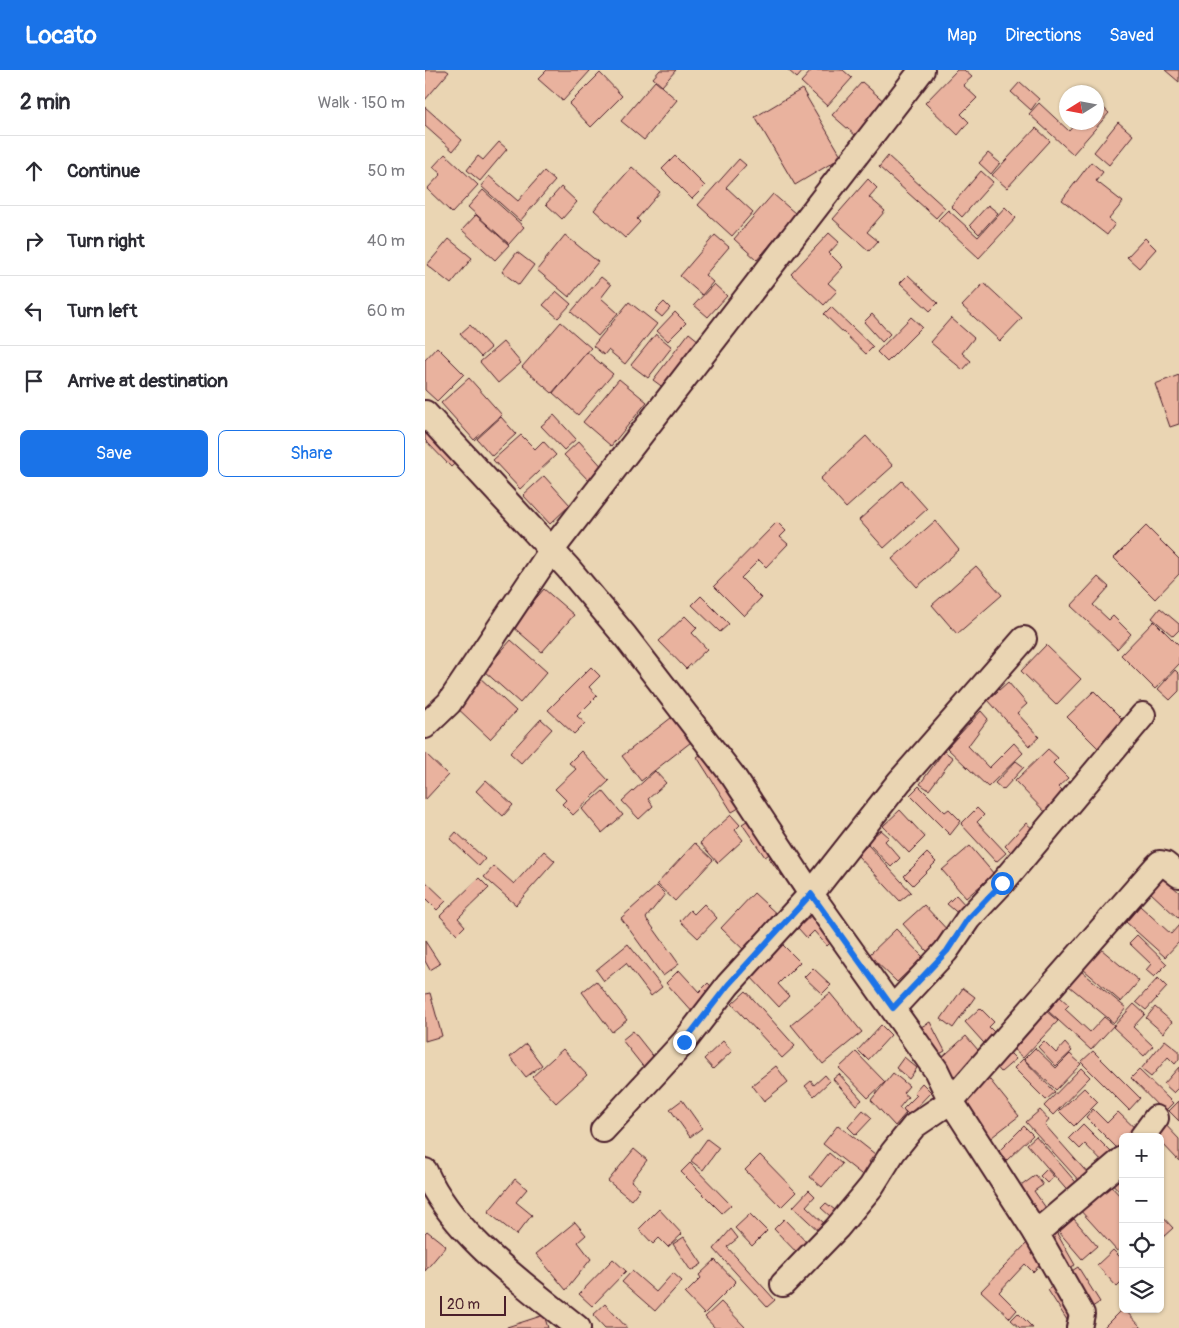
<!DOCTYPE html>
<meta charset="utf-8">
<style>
:root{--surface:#fff;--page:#f2f2f3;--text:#2b2b33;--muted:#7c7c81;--line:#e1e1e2;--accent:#1a73e8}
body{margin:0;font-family:Pangolin,sans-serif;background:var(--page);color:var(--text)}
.controls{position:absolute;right:15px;bottom:15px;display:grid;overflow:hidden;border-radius:8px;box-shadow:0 1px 4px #0004}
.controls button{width:45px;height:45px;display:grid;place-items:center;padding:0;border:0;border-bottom:1px solid var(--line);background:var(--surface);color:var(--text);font:25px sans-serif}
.compass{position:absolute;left:634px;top:15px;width:45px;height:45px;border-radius:50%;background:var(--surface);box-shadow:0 1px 4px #0004;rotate:259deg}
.scale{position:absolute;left:15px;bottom:12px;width:66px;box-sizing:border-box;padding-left:5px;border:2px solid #4a1f2b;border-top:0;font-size:14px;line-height:18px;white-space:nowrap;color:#4a1f2b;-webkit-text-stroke:4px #ead5b3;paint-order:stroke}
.stop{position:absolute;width:15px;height:15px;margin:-11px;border:4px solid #1a73e8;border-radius:50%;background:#fff}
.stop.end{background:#1a73e8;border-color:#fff;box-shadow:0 1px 5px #0008}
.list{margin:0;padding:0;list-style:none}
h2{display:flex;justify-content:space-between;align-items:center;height:65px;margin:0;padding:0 20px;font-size:21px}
h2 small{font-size:16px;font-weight:400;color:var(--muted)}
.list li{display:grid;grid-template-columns:32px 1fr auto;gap:15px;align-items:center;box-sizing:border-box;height:70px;padding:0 20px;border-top:1px solid var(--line)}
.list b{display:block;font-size:19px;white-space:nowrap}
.list em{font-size:16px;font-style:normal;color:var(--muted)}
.actions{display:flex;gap:10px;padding:15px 20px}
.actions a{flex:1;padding:11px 0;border:1px solid var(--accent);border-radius:8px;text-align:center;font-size:18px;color:var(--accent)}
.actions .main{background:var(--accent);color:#fff}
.icon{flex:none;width:28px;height:28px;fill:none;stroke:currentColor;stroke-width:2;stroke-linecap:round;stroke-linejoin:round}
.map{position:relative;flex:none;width:754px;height:1258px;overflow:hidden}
header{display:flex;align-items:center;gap:30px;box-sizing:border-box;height:70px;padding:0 25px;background:var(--accent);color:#fff}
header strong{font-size:24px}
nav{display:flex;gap:28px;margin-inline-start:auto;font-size:18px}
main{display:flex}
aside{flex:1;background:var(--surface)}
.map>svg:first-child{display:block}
.building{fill:#e9b29e;stroke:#4a1f2b}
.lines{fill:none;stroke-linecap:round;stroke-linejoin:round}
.minor-casing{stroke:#4a1f2b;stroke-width:28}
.minor{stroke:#ead5b3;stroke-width:24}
.route{stroke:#1a73e8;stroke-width:6}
</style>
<header>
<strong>Locato</strong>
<nav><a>Map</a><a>Directions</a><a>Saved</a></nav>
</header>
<main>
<aside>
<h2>2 min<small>Walk · 150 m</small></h2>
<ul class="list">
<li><svg class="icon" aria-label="ahead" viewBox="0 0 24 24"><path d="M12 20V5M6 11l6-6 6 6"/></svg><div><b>Continue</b></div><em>50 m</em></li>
<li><svg class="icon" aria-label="right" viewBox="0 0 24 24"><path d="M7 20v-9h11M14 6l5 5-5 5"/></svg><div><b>Turn right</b></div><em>40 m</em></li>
<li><svg class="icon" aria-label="left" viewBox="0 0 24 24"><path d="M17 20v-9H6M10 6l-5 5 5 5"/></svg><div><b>Turn left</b></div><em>60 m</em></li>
<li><svg class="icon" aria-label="arrive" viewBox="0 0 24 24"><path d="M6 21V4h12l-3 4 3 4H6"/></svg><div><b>Arrive at destination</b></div></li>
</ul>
<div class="actions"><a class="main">Save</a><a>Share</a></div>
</aside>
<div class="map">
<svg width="754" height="1258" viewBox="0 0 754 1258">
<rect width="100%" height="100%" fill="#ead5b3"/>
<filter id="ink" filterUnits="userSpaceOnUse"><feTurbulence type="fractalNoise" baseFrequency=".02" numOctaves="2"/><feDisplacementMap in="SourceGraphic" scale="10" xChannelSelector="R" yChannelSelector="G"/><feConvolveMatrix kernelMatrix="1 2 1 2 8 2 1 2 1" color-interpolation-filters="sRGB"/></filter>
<g filter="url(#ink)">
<g class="building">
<polygon points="0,0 21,0 24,2 0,30"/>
<polygon points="122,0 165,0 165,1 138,31 113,9"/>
<polygon points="235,0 251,0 237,16 228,8"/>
<polygon points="363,0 379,0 372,8"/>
<polygon points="387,0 418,0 427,8 402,36 376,12"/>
<polygon points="532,0 539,0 547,7 538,15 552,28 536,44 544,52 533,65 500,33"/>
<polygon points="740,0 754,0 754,12"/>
<polygon points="175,3 197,26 166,57 144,34"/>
<polygon points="230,11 252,30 219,70 196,51"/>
<polygon points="437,12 461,33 431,66 407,45"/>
<polygon points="595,12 614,29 606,40 586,22"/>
<polygon points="377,19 417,87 370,115 330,47"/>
<polygon points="672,32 684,43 648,84 604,44 614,33 644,61 652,52 672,52"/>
<polygon points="0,37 37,70 28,81 0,56"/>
<polygon points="693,52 708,65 684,95 669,82"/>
<polygon points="611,58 625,71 582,118 567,105"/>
<polygon points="74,72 82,79 55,111 42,100 53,86 58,90"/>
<polygon points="563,83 575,93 566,104 554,93"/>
<polygon points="20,84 53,115 27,143 2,119 16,104 8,97"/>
<polygon points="250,86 280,116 267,129 237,99"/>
<polygon points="463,86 520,138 511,148 454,97"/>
<polygon points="314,89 321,95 301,117 328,142 307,166 273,135"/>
<polygon points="666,92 678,102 671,111 698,132 684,149 690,154 682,165 637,130"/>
<polygon points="207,97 235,122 212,149 215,152 200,168 169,140"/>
<polygon points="119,101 130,111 95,151 56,116 64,106 93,131"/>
<polygon points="556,101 568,112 537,147 526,136"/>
<polygon points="443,109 452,118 444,127 460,141 442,162 453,171 444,181 408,149"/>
<polygon points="136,117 152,132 137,149 121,134"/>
<polygon points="58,120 99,157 84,174 43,137"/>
<polygon points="348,124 371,144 332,190 309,169"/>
<polygon points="563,135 573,143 554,164 545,155"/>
<polygon points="580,137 591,148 554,188 513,150 523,140 553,167"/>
<polygon points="51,145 84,175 70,190 37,160"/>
<polygon points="404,163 414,172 404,183 418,197 403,213 412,221 399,235 366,204"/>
<polygon points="140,165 173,192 144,227 112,200"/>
<polygon points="290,165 304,177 280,205 288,212 277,225 255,206"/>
<polygon points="720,168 731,179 714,198 702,187"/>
<polygon points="24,169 47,188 26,214 2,195"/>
<polygon points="92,182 109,195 94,215 77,202"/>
<polygon points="483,205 513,233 505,241 475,213"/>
<polygon points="176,207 186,215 176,228 193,243 173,266 146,242"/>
<polygon points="559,213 597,248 575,271 537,236"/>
<polygon points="289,214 302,226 283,247 269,235"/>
<polygon points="131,221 146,234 133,248 118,235"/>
<polygon points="204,232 232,254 200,294 183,280 179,285 168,276"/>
<polygon points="239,232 245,238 237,247 230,241"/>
<polygon points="406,237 448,277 441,284 399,244"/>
<polygon points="250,242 261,253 243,271 232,261"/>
<polygon points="447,244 465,264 457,272 439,252"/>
<polygon points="486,247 497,257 462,292 452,282"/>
<polygon points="526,248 549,268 537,283 546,291 538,300 505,272"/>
<polygon points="136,252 166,278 127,323 97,297"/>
<polygon points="45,255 66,278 56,287 35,264"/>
<polygon points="264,263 274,271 239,318 228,310"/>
<polygon points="231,264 247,277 223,308 206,295"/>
<polygon points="78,272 96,293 73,313 55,292"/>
<polygon points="12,277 39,304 12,331 0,320 0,290"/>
<polygon points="162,282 188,304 153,345 128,323"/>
<polygon points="754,305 754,354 745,357 730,314"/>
<polygon points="44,308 77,345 49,370 16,333"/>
<polygon points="194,309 222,332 186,376 158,352"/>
<polygon points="129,345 151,369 139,380 116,356"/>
<polygon points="76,347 91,364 67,386 52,369"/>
<polygon points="0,348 37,387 26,397 0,370"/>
<polygon points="96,365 110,379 118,371 131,385 95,419 68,390"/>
<polygon points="441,366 468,396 421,438 395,409"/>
<polygon points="154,371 180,400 166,413 139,385"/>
<polygon points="119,406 145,435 125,454 98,425"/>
<polygon points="477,411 502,439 459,478 434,450"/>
<polygon points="510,451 534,480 492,517 467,489"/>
<polygon points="352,452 361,461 355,467 363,474 341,497 334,490 316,508 336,528 319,546 289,516"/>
<polygon points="721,456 754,489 754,504 730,529 689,488"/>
<polygon points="551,496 577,525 532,564 507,535"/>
<polygon points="673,507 684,517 668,535 684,550 688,546 706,564 692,579 646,536"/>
<polygon points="119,519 149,545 117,582 87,556"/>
<polygon points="276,526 304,554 295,562 267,535"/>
<polygon points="735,538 754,554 754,560 748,566 727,548"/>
<polygon points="260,546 272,558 267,563 282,579 261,599 234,571"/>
<polygon points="729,551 754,576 754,594 730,619 696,585"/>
<polygon points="86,570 122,602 95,633 59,601"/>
<polygon points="621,575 656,609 631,635 596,601"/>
<polygon points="166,597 175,606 164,617 172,626 152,646 160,653 149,664 123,640"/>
<polygon points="750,600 754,604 754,621 745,630 733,619"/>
<polygon points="53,606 91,641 65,669 28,634"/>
<polygon points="583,612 602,634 592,643 614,667 604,676 563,630"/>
<polygon points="669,621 701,653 675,680 642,647"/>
<polygon points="556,641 563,649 543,676 564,698 589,673 598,683 563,717 522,678"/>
<polygon points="251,644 270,669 216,711 197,686"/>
<polygon points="116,649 127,659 96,693 85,683"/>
<polygon points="284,679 319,735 307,742 272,687"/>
<polygon points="623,679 633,688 628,693 643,708 633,717 645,729 626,748 590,711"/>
<polygon points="156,681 184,711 148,745 137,734 141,730 130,719 151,699 144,693"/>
<polygon points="519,681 528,688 504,720 495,714"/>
<polygon points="0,683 23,705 0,730"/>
<polygon points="591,691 599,697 578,720 570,713"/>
<polygon points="230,701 241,713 223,729 228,736 214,749 197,731"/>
<polygon points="61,710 88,735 78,746 51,721"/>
<polygon points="494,716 520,742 524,739 536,751 525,765 485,725"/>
<polygon points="178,721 198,745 177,763 157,739"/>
<polygon points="552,738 559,745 552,752 581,783 571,792 536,754"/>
<polygon points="475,740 500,767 484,783 458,756"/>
<polygon points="306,745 315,755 310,760 318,770 293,793 275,773"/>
<polygon points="328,747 350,780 340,787 317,754"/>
<polygon points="601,753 609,760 587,783 580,776"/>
<polygon points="456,760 464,767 460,771 475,788 466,797 442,772"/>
<polygon points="31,762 60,789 54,796 25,769"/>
<polygon points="270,773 288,790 250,831 232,814"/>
<polygon points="443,775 486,822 475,831 432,785"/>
<polygon points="545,776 569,804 541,828 517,800"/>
<polygon points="119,781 130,791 91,835 59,807 69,796 89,814"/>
<polygon points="352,782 365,800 357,806 344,788"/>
<polygon points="502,783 511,792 488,815 479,806"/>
<polygon points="54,808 64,818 33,848 40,856 32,864 15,846"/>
<polygon points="738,808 754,822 754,849 725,822"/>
<polygon points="0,811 21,831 12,840 0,828"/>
<polygon points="232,816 240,824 221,848 254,894 238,906 196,848"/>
<polygon points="329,823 356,848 323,884 296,858"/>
<polygon points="531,825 543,838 536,846 522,834"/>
<polygon points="279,834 292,848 273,868 255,851 265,840 269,844"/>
<polygon points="499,835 527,865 509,889 478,854"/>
<polygon points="715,836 746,864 754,855 754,872 740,887 701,852"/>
<polygon points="391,841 410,868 402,876 389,861 382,868 373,858"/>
<polygon points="471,859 498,887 472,912 444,885"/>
<polygon points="712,865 742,894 729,907 721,900 726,894 704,873"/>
<polygon points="0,871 15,894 5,900 0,891"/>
<polygon points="203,874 237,917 226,926 201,893 179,911 171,900"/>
<polygon points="357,874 375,892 353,914 364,926 354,937 324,905"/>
<polygon points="676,879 714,911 696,932 658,899"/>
<polygon points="388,898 406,915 397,924 379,907"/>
<polygon points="254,900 274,922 283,913 294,925 271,946 241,913"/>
<polygon points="656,901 701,938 689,953 644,916"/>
<polygon points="733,908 742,917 721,940 711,932"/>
<polygon points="171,911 202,950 187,962 157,922"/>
<polygon points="538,918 550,927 528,958 516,949"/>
<polygon points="321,921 370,976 357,988 307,934"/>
<polygon points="5,923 17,966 0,971 0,924"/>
<polygon points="405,923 437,962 398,994 366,955"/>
<polygon points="635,927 644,935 640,939 665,962 679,947 689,955 666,980 623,941"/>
<polygon points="709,934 720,944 708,957 728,976 719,986 688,957"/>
<polygon points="730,937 747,952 738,963 721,948"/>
<polygon points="555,938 569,952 564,957 577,970 566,981 540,952"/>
<polygon points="621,941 633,951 598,988 587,978"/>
<polygon points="505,952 520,981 509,987 494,958"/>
<polygon points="456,955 466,965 443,990 433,980"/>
<polygon points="208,961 235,995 224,1004 197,970"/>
<polygon points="541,966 559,987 527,1019 512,992"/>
<polygon points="740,970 754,981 754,989 750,994 743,987 726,1007 716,999"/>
<polygon points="298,971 307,981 288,999 279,989"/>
<polygon points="619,971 631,983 640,973 647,981 631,996 613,977"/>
<polygon points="101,974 117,995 101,1007 85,987"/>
<polygon points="610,978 631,998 645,984 656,994 631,1020 599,989"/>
<polygon points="138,979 162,1005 131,1033 107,1007"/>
<polygon points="668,981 715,1028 704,1040 656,992"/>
<polygon points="431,982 460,1012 443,1028 414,998"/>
<polygon points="584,982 591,989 576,1002 570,995"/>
<polygon points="479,987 492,998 484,1009 471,998"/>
<polygon points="598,989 630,1022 621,1030 589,998"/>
<polygon points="351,996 363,1012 339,1031 327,1015"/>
<polygon points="754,997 754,1018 749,1023 739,1014"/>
<polygon points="656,998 665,1007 628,1045 619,1036"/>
<polygon points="714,1000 748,1033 739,1042 706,1008"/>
<polygon points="468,1003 484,1016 478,1023 483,1027 474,1038 481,1043 470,1056 446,1030"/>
<polygon points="414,1004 437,1030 431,1035 408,1009"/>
<polygon points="400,1005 405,1011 389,1026 380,1016 386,1011 389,1015"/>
<polygon points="561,1005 594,1046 558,1074 531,1035"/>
<polygon points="497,1013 506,1022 484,1045 478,1039 492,1025 489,1022"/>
<polygon points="659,1018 673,1032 649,1056 634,1041"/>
<polygon points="257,1030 277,1058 265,1067 245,1039"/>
<polygon points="754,1031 754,1051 744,1041"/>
<polygon points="668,1039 682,1053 693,1042 715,1063 711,1067 698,1067 696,1082 661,1047"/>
<polygon points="438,1040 447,1048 431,1065 423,1057"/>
<polygon points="615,1040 624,1050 620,1055 665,1106 657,1114 601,1052"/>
<polygon points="737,1051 754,1069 754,1091 735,1071 735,1067 731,1067"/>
<polygon points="658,1054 689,1085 680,1095 660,1074 655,1079 644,1068"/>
<polygon points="413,1055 450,1084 444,1092 450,1097 441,1108 398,1074"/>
<polygon points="599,1056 608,1065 581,1091 572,1083"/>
<polygon points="611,1066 655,1117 646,1125 602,1074"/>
<polygon points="282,1069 294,1078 278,1100 266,1091"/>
<polygon points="209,1079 222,1090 206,1111 215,1119 206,1130 183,1111"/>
<polygon points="404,1083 417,1094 397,1117 385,1107"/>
<polygon points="335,1085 371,1122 356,1137 320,1100"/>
<polygon points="265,1093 306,1135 297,1143 256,1102"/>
<polygon points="698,1096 698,1125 683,1109"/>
<polygon points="622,1099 629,1107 622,1113 615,1106"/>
<polygon points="611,1105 618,1115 609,1121 626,1145 617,1152 593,1118"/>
<polygon points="90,1109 102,1119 91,1132 107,1145 91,1165 63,1142"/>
<polygon points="683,1113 698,1129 698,1177 692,1181 654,1139"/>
<polygon points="384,1120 390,1126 381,1136 403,1157 397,1164 368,1137"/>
<polygon points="401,1133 410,1140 405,1146 396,1138"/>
<polygon points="234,1139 257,1164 243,1177 234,1168 228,1174 214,1159"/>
<polygon points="325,1144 342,1161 327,1176 310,1158"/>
<polygon points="735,1144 748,1158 737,1168 735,1166"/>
<polygon points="359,1149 385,1176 375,1186 349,1159"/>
<polygon points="649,1149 672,1176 657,1189 634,1162"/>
<polygon points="150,1152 161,1165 153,1172 166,1189 141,1220 111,1184"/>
<polygon points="306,1159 313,1168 302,1177 350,1230 342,1237 289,1179"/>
<polygon points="630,1160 650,1195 640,1200 620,1166"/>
<polygon points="2,1161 21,1176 0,1201 0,1163"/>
<polygon points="259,1167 277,1194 266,1201 248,1174"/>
<polygon points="603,1172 620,1189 608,1202 600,1194 574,1222 592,1240 585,1248 556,1221"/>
<polygon points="688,1180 698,1190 698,1211 692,1217 672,1195"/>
<polygon points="188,1189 201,1201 167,1236 154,1224"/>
<polygon points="290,1190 311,1212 279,1244 260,1224 276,1208 274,1205"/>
<polygon points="653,1197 675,1232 664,1239 642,1204"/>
<polygon points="207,1201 231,1222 248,1203 257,1211 230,1241 197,1212"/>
<polygon points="630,1214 650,1244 642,1250 623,1220"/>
<polygon points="296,1232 321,1258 290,1258 280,1247"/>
<polygon points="180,1234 202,1258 180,1258 168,1245"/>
<polygon points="698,1238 717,1258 678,1258"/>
<polygon points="593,1243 608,1258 595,1258 586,1250"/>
<polygon points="119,1245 123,1258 82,1258 82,1257"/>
</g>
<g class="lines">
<g class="minor-casing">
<g id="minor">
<polyline points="0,343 143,498 200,566 308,706 386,824 511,1000 526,1031 611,1163 657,1244 654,1258"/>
<polyline points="0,656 24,633 126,481 497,0"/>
<polyline points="468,938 521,881 543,849 577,813 718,645"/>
<polyline points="178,1060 259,972 303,915 386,824 474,712 599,569"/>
<polyline points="717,1067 731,1048"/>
<path d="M0 1101C28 1165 100 1215 153 1258"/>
<polyline points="611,1163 698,1089"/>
<polyline points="358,1214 412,1158 446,1117 468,1082 489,1056 526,1031 731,797 735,793 740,794 754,805"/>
</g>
</g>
<use href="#minor" class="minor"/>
</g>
</g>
<g class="lines" filter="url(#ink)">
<polyline class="route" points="259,972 303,915 386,824 468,938 522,881 543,849 577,813"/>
</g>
</svg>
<div class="controls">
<button>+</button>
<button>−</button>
<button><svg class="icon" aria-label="locate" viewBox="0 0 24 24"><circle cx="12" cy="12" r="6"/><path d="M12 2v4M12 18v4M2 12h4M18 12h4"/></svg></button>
<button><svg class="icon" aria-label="layers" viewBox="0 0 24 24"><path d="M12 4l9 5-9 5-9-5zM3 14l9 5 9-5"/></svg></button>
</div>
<svg class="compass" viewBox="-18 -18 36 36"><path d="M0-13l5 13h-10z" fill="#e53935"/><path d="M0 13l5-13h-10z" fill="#7c7c81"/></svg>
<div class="scale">20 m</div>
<div class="stop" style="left:577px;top:813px"></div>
<div class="stop end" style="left:259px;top:972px"></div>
</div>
</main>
